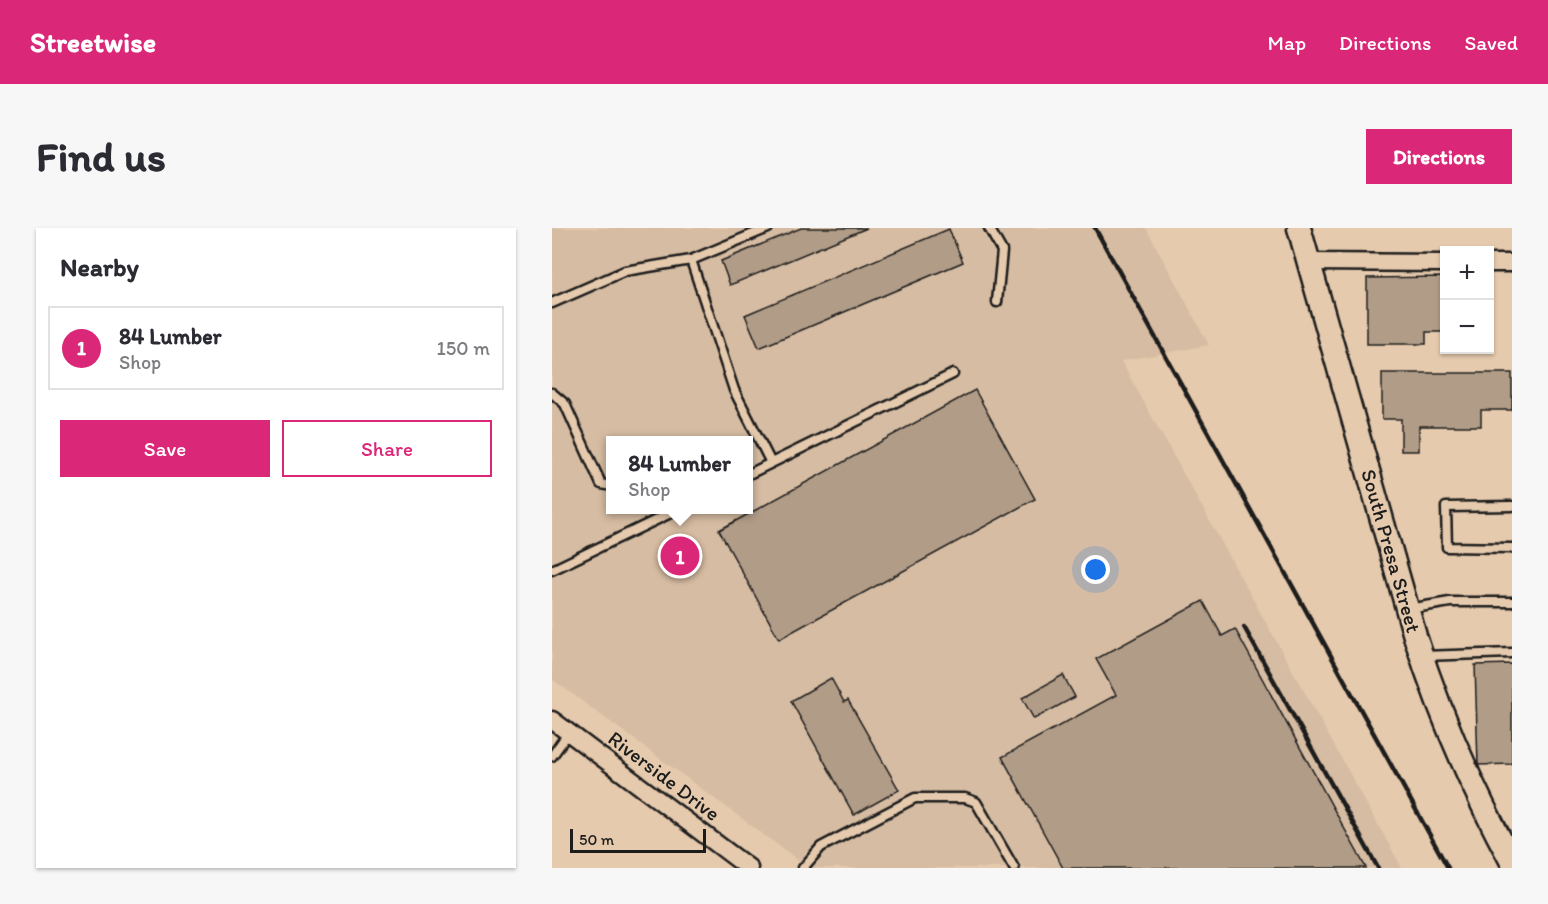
<!DOCTYPE html>
<meta charset="utf-8">
<style>
:root{--surface:#fff;--page:#f7f7f7;--text:#2b2b33;--muted:#7c7c81;--line:#e1e1e2;--accent:#db2777}
body{margin:0;font-family:Itim,sans-serif;background:var(--page);color:var(--text)}
.controls{position:absolute;right:18px;top:18px;display:grid;overflow:hidden;border-radius:0px;box-shadow:0 2px 4px #0004}
.controls button{width:54px;height:54px;display:grid;place-items:center;padding:0;border:0;border-bottom:2px solid var(--line);background:var(--surface);color:var(--text);font:30px sans-serif}
.scale{position:absolute;left:18px;bottom:15px;width:136px;box-sizing:border-box;padding-left:6px;border:3px solid #1c1c1c;border-top:0;font-size:16px;line-height:21px;white-space:nowrap;color:#1c1c1c;-webkit-text-stroke:4px #e6caad;paint-order:stroke}
.you{position:absolute;left:544px;top:342px;width:21px;height:21px;margin:-15px;border:4px solid #fff;border-radius:50%;background:#1a73e8;box-shadow:0 0 0 9px #1a73e833}
.badge{display:grid;place-items:center;width:39px;height:39px;border-radius:50%;background:var(--accent);color:#fff;font-size:20px;font-weight:700}
.pin{position:absolute;translate:-50% -50%;border:3px solid #fff;box-shadow:0 2px 6px #0006}
.popup{position:absolute;left:54px;top:208px;width:147px;height:78px;box-sizing:border-box;display:grid;place-content:center;border-radius:0px;background:var(--surface);filter:drop-shadow(0 2px 4px #0005);font-size:20px;white-space:nowrap;color:var(--muted)}
.popup b{font-size:22px;color:var(--text)}
.popup::after{content:'';position:absolute;left:50%;top:100%;margin-left:-12px;border:12px solid transparent;border-top-color:var(--surface)}
.list{margin:0;padding:0;list-style:none}
h2{display:flex;justify-content:space-between;align-items:center;height:78px;margin:0;padding:0 24px;font-size:26px}
h2 small{font-size:20px;font-weight:400;color:var(--muted)}
.list li{display:grid;grid-template-columns:39px 1fr auto;gap:18px;align-items:center;box-sizing:border-box;height:84px;margin:0 12px 12px;padding:0 12px;border:2px solid var(--line);border-radius:0px}
.list b{display:block;font-size:22px;white-space:nowrap}
.list p{margin:0;font-size:20px;white-space:nowrap;color:var(--muted)}
.list em{font-size:20px;font-style:normal;color:var(--muted)}
.actions{display:flex;gap:12px;padding:18px 24px}
.actions a{flex:1;padding:14px 0;border:2px solid var(--accent);border-radius:0px;text-align:center;font-size:21px;color:var(--accent)}
.actions .main{background:var(--accent);color:#fff}
.map{position:relative;flex:none;width:960px;height:640px;overflow:hidden;border-radius:0px}
header{display:flex;align-items:center;gap:36px;box-sizing:border-box;height:84px;padding:0 30px;background:var(--accent);color:#fff}
header strong{font-size:28px}
nav{display:flex;gap:33px;margin-inline-start:auto;font-size:21px}
.intro{display:flex;align-items:center;justify-content:space-between;box-sizing:border-box;height:144px;padding:0 36px}
h1{margin:0;font-size:42px}
.button{padding:15px 27px;border-radius:0px;background:var(--accent);color:#fff;font-size:21px;font-weight:700}
main{display:flex;gap:36px;padding:0 36px}
aside{flex:1;background:var(--surface);border-radius:0px;box-shadow:0 2px 4px #0004}
.map>svg:first-child{display:block}
.built{fill:#d6bca2;fill-rule:evenodd}
.building{fill:#b19c87;stroke:#1c1c1c;stroke-width:1.5}
.lines{fill:none;stroke-linecap:round;stroke-linejoin:round}
.service-casing{stroke:#1c1c1c;stroke-width:13}
.minor-casing{stroke:#1c1c1c;stroke-width:21}
.secondary-casing{stroke:#1c1c1c;stroke-width:27}
.service{stroke:#e6caad;stroke-width:8}
.minor{stroke:#e6caad;stroke-width:16}
.secondary{stroke:#e6caad;stroke-width:22}
.rail{stroke:#1c1c1c;stroke-width:4.5}
.labels{text-anchor:middle;stroke-width:4.5;stroke-linejoin:round;paint-order:stroke}
.street-label{font-size:21px;fill:#1c1c1c;stroke:#e6caad}
</style>
<header>
<strong>Streetwise</strong>
<nav><a>Map</a><a>Directions</a><a>Saved</a></nav>
</header>
<div class="intro"><h1>Find us</h1><a class="button">Directions</a></div>
<main>
<aside>
<h2>Nearby<small></small></h2>
<ul class="list">
<li><span class="badge">1</span><div><b>84 Lumber</b><p>Shop</p></div><em>150 m</em></li>
</ul>
<div class="actions"><a class="main">Save</a><a>Share</a></div>
</aside>
<div class="map">
<svg width="960" height="640" viewBox="0 0 960 640">
<rect width="100%" height="100%" fill="#e6caad"/>
<filter id="ink" filterUnits="userSpaceOnUse"><feTurbulence type="fractalNoise" baseFrequency=".0167" numOctaves="2"/><feDisplacementMap in="SourceGraphic" scale="12" xChannelSelector="R" yChannelSelector="G"/><feConvolveMatrix kernelMatrix="1 2 1 2 8 2 1 2 1" color-interpolation-filters="sRGB"/></filter>
<g filter="url(#ink)">
<path class="built" d="M0 0H594L657 117 569 133 850 640H257L0 451ZM59 212H197V282H59Z"/>
<g class="building">
<polygon points="249,0 315,0 178,57 169,33"/>
<polygon points="397,1 411,34 207,120 193,87"/>
<polygon points="892,49 892,104 874,104 874,116 815,116 815,50"/>
<polygon points="830,145 960,145 960,182 929,182 929,198 867,198 867,223 849,223 849,191 830,191"/>
<polygon points="423,162 483,271 227,411 167,302"/>
<polygon points="651,373 670,408 683,401 814,640 511,640 450,529 564,467 544,431"/>
<polygon points="960,436 960,536 926,537 923,437"/>
<polygon points="511,447 523,469 482,491 470,470"/>
<polygon points="279,450 292,474 296,472 347,562 302,587 239,473"/>
</g>
<g class="lines">
<g class="service-casing">
<g id="service">
<polyline points="437,0 450,23 445,74"/>
<polyline points="139,32 182,162 219,235"/>
<polyline points="0,75 73,43 139,32 216,0"/>
<polyline points="0,165 13,176 49,256 59,258"/>
<polyline points="197,246 401,146"/>
<polyline points="960,278 894,279 895,319 960,320"/>
<polyline points="0,342 125,282"/>
<polyline points="856,381 898,374 960,374"/>
<polyline points="870,428 960,425"/>
<polyline points="0,528 17,504"/>
<polyline points="251,640 269,619 363,570 413,570 424,574 462,640"/>
</g>
</g>
<g class="minor-casing">
<g id="minor">
<polyline points="757,34 892,35"/>
<polyline points="938,35 960,35"/>
<polyline points="0,492 197,640"/>
</g>
</g>
<g class="secondary-casing">
<path id="secondary" d="M747 0 863 408C888 487 921 562 960 634"/>
</g>
<use href="#service" class="service"/>
<use href="#minor" class="minor"/>
<use href="#secondary" class="secondary"/>
<g class="rail">
<polyline points="543,0 896,640"/>
<polyline points="692,399 826,640"/>
</g>
</g>
</g>
<g class="labels">
<g class="street-label">
<text transform="translate(839 323) rotate(74)" y="7">South Presa Street</text>
<text transform="translate(112 548) rotate(37)" y="7">Riverside Drive</text>
</g>
</g>
</svg>
<div class="controls">
<button>+</button>
<button>−</button>
</div>
<div class="scale">50 m</div>
<div class="you"></div>
<div class="pin badge" style="left:128px;top:328px">1</div>
<div class="popup"><b>84 Lumber</b>Shop</div>
</div>
</main>
